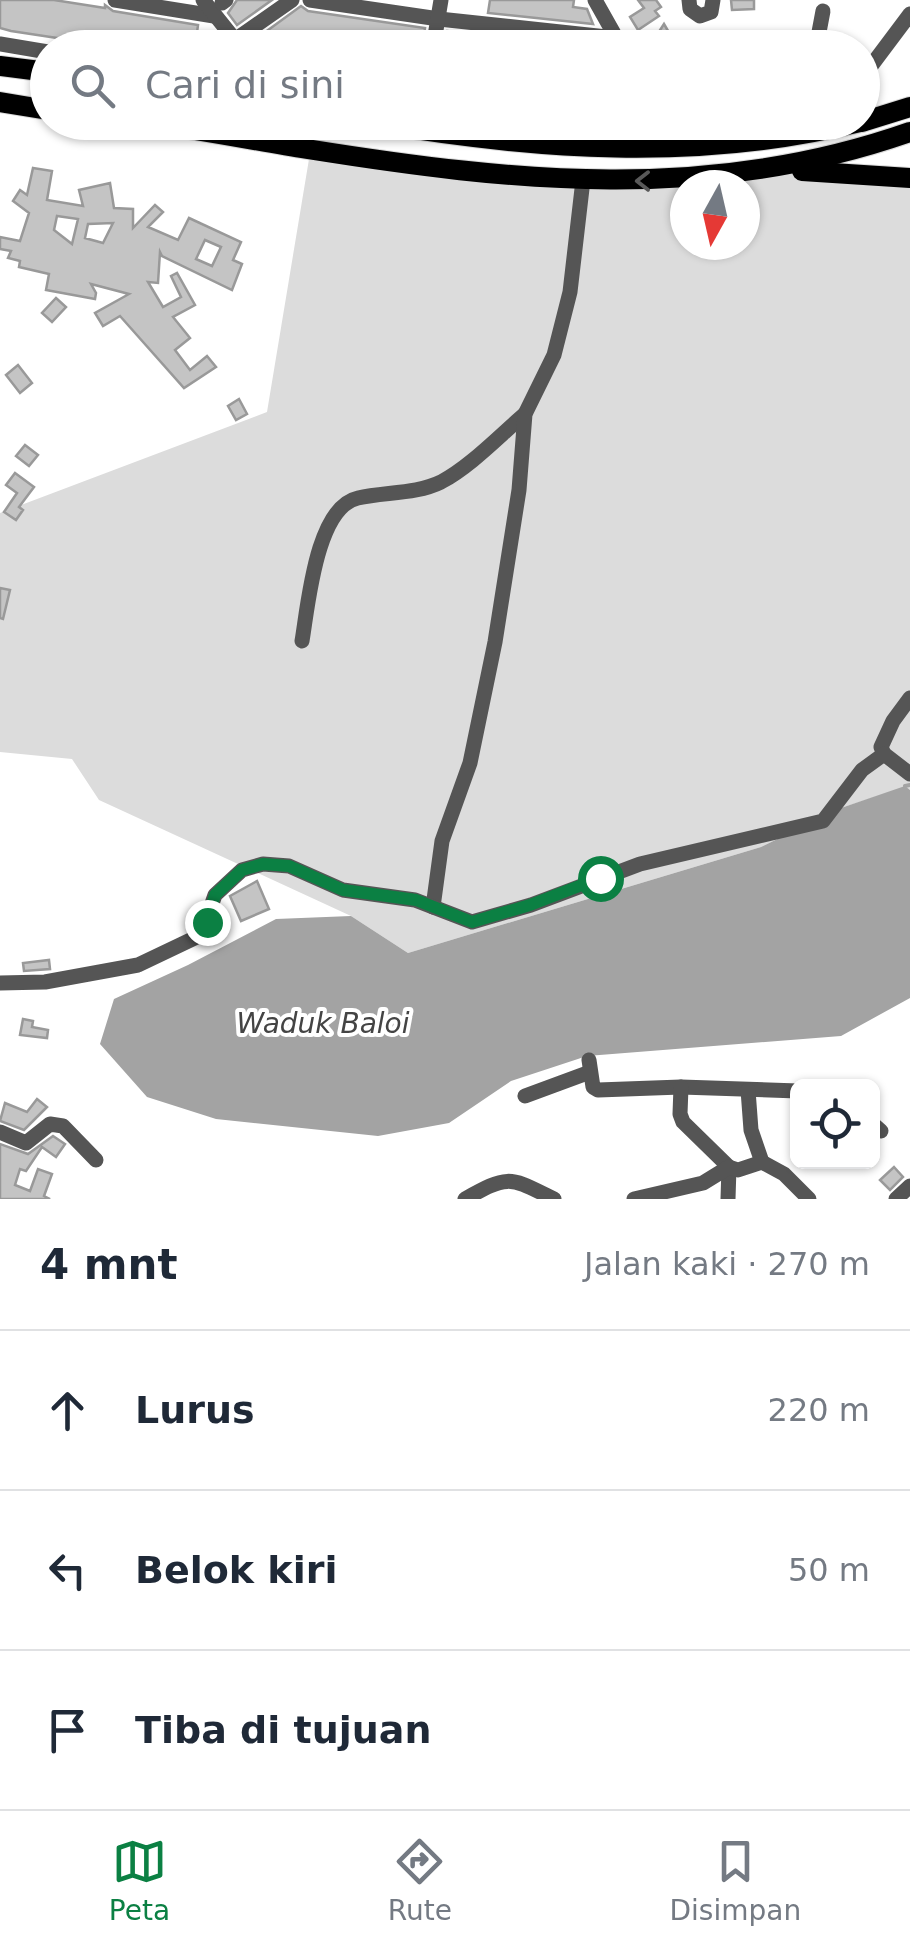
<!DOCTYPE html>
<html lang="id">
<meta charset="utf-8">
<style>
:root{--surface:#fff;--page:#f6f6f7;--text:#1f2937;--muted:#747a83;--line:#e0e1e3;--accent:#0b8043}
body{margin:0;font-family:"DejaVu Sans",sans-serif;background:var(--page);color:var(--text)}
.controls{position:absolute;right:30px;bottom:30px;display:grid;overflow:hidden;border-radius:15px;box-shadow:0 2px 8px #0004}
.controls button{width:90px;height:90px;display:grid;place-items:center;padding:0;border:0;border-bottom:2px solid var(--line);background:var(--surface);color:var(--text);font:50px sans-serif}
.compass{position:absolute;left:670px;top:170px;width:90px;height:90px;border-radius:50%;background:var(--surface);box-shadow:0 2px 8px #0004;rotate:188deg}
.stop{position:absolute;width:30px;height:30px;margin:-22px;border:8px solid #0b8043;border-radius:50%;background:#fff}
.stop.end{background:#0b8043;border-color:#fff;box-shadow:0 2px 10px #0008}
.list{margin:0;padding:0;list-style:none}
h2{display:flex;justify-content:space-between;align-items:center;height:130px;margin:0;padding:0 40px;font-size:42px}
h2 small{font-size:32px;font-weight:400;color:var(--muted)}
.list li{display:grid;grid-template-columns:65px 1fr auto;gap:30px;align-items:center;box-sizing:border-box;height:160px;padding:0 40px;border-top:2px solid var(--line)}
.list b{display:block;font-size:38px;white-space:nowrap}
.list em{font-size:32px;font-style:normal;color:var(--muted)}
.icon{flex:none;width:55px;height:55px;fill:none;stroke:currentColor;stroke-width:2;stroke-linecap:round;stroke-linejoin:round}
.map{position:relative;flex:none;width:910px;height:1199px;overflow:hidden}
.search{position:absolute;background:var(--surface);box-shadow:0 2px 8px #0004;left:30px;right:30px;top:30px;height:110px;display:flex;align-items:center;gap:25px;box-sizing:border-box;padding:0 35px;border-radius:55px;color:var(--muted);font-size:38px}
.sheet{height:610px;background:var(--surface)}
nav{display:flex;justify-content:space-around;align-items:center;box-sizing:border-box;height:140px;border-top:2px solid var(--line);background:var(--surface);font-size:28px;color:var(--muted)}
nav a{display:grid;justify-items:center;gap:5px}
nav .on{color:var(--accent)}
.map>svg:first-child{display:block}
.green{fill:#dcdcdc;fill-rule:evenodd}
.water{fill:#a3a3a3}
.lines{fill:none;stroke-linecap:round;stroke-linejoin:round}
.stream{stroke:#a3a3a3;stroke-width:4}
.building{fill:#c4c4c4;stroke:#999;stroke-width:2.5;fill-rule:evenodd}
.major-casing{stroke:#dbdbdb;stroke-width:22}
.minor{stroke:#555;stroke-width:15}
.major{stroke:#000;stroke-width:20}
.oneway{stroke:#595959}
.route{stroke:#0b8043;stroke-width:12}
.labels{text-anchor:middle;stroke-width:8;stroke-linejoin:round;paint-order:stroke}
.water-label{font-size:28px;font-style:italic;fill:#444;stroke:#fff}
</style>
<div class="map">
<svg width="910" height="1199" viewBox="0 0 910 1199">
<rect width="100%" height="100%" fill="#fff"/>
<path class="green" d="M312 141C434 161 558 176 683 175 759 175 833 158 910 168V790L905 787 841 808 761 847 408 953 351 916 99 800 72 759 0 752V513L267 412ZM685 185H745V245H685Z"/>
<polygon class="water" points="905,786 910,790 910,998 841,1036 587,1056 511,1081 449,1123 378,1136 216,1119 147,1097 100,1044 114,999 188,965 276,919 351,916 408,953 761,847 841,808"/>
<g class="lines">
<polyline class="stream" points="905,786 910,785"/>
</g>
<g class="building">
<polygon points="0,0 54,0 105,8 105,5 113,11 198,25 195,48 123,48 11,31 0,28"/>
<polygon points="237,0 272,0 237,25 228,13"/>
<polygon points="490,0 574,0 573,7 587,9 593,24 488,13"/>
<polygon points="638,0 656,0 661,7 655,11 659,16 638,30 630,17 644,8"/>
<polygon points="731,0 754,0 754,9 732,10"/>
<polygon points="301,6 308,11 425,28 423,42 420,48 317,48 264,33"/>
<polygon points="664,24 671,36 663,47 653,41"/>
<polygon points="447,31 591,47 444,48"/>
<path d="M33 168 52 171 47 200 83 206 79 190 110 183 114 208 133 209V228L155 205 163 212 148 227 178 240 189 218 241 242 233 260 242 264 232 290 162 256 160 252 158 283 148 282 163 307 181 297 171 276 177 273 195 305 173 317 190 338 175 350 190 370 207 356 216 367 184 388 120 316 103 326 95 313 129 294 91 284 96 293 95 299 46 290 49 274 19 267 20 261 8 258 11 251 0 249V237L20 241 29 213 13 201 20 190 27 195ZM57 216 78 219 72 244 54 230ZM113 223 103 243 85 238 88 224ZM205 240 221 247 212 266 196 259Z"/>
<polygon points="56,298 66,307 52,322 42,313"/>
<polygon points="18,365 32,383 20,393 6,375"/>
<polygon points="239,399 247,414 236,420 228,406"/>
<polygon points="25,445 38,455 29,466 16,456"/>
<polygon points="15,473 34,487 19,507 23,510 16,520 4,512 17,493 6,485"/>
<polygon points="0,588 10,590 3,619 0,618"/>
<polygon points="257,881 269,909 241,921 230,896"/>
<polygon points="49,960 50,969 24,971 23,963"/>
<polygon points="23,1019 33,1021 32,1027 48,1030 47,1038 20,1035"/>
<polygon points="37,1099 47,1107 24,1130 0,1121 5,1103 27,1112"/>
<polygon points="53,1136 65,1144 56,1157 42,1147 26,1171 20,1169 15,1185 30,1191 38,1169 52,1174 44,1196 50,1199 0,1199 0,1144 28,1154"/>
<polygon points="894,1167 903,1177 890,1190 880,1180"/>
</g>
<g class="lines">
<g class="major-casing">
<g id="major">
<polyline points="0,66 48,72"/>
<polyline points="0,102 48,110"/>
<path d="M142 122C197 129 252 140 307 149 514 182 708 203 910 132"/>
<path d="M370 122C534 150 698 162 860 122"/>
<polyline points="862,122 910,107"/>
<polyline points="802,171 910,178"/>
</g>
</g>
<g class="minor">
<polyline points="115,0 214,16"/>
<polyline points="203,0 235,40 284,48"/>
<polyline points="310,0 439,19 616,38"/>
<polyline points="595,0 622,48"/>
<polyline points="689,0 690,9 700,16 711,12 713,0"/>
<polyline points="222,3 226,0"/>
<polyline points="235,40 292,0"/>
<polyline points="0,44 48,52"/>
<polyline points="433,48 441,0"/>
<polyline points="816,48 823,11"/>
<polyline points="862,78 910,14"/>
<path d="M302 641C308 606 316 507 358 498 385 492 417 494 441 482 471 466 499 436 525 414"/>
<polyline points="910,698 893,721 881,747 884,754 910,774"/>
<polyline points="433,907 442,841 470,763 495,642 519,490 525,414 554,355 570,292 583,180"/>
<polyline points="0,983 45,982 138,965 201,935 215,895 242,870 263,864 289,866 343,890 415,900 472,922 531,905 640,864 823,821 862,770 884,754"/>
<polyline points="589,1060 593,1087 598,1090 681,1087 798,1091"/>
<polyline points="681,1087 680,1114 683,1122 729,1167 728,1199"/>
<polyline points="748,1090 751,1130 762,1162"/>
<polyline points="525,1096 590,1072"/>
<polyline points="872,1123 881,1131"/>
<polyline points="0,1132 26,1143 50,1124 63,1126 96,1160"/>
<path d="M465 1199C510 1174 509 1177 554 1199"/>
<polyline points="634,1199 703,1183 729,1167 738,1170 762,1162 784,1174 809,1199"/>
<polyline points="896,1199 910,1186"/>
</g>
<use href="#major" class="major"/>
</g>
<defs><path id="oneway-chevron" d="M-2-3.5L2.5 0L-2 3.5" fill="none" stroke-width="1.6" stroke-linecap="round" stroke-linejoin="round" transform="scale(2.5)"/></defs>
<use class="oneway" href="#oneway-chevron" transform="translate(643 181) rotate(180)"/>
<g class="lines">
<polyline class="route" points="207,922 215,895 242,870 263,864 289,866 343,890 416,900 472,922 530,905 600,878"/>
</g>
<g class="labels">
<g class="water-label">
<text x="323" y="1033">Waduk Baloi</text>
</g>
</g>
</svg>
<div class="controls">
<button><svg class="icon" aria-label="locate" viewBox="0 0 24 24"><circle cx="12" cy="12" r="6"/><path d="M12 2v4M12 18v4M2 12h4M18 12h4"/></svg></button>
</div>
<svg class="compass" viewBox="-18 -18 36 36"><path d="M0-13l5 13h-10z" fill="#e53935"/><path d="M0 13l5-13h-10z" fill="#747a83"/></svg>
<div class="stop" style="left:600px;top:878px"></div>
<div class="stop end" style="left:207px;top:922px"></div>
<div class="search"><svg class="icon" aria-label="search" viewBox="0 0 24 24"><circle cx="10" cy="10" r="6"/><path d="M15 15l6 6"/></svg>Cari di sini</div>
</div>
<section class="sheet">
<h2>4 mnt<small>Jalan kaki · 270 m</small></h2>
<ul class="list">
<li><svg class="icon" aria-label="ahead" viewBox="0 0 24 24"><path d="M12 20V5M6 11l6-6 6 6"/></svg><div><b>Lurus</b></div><em>220 m</em></li>
<li><svg class="icon" aria-label="left" viewBox="0 0 24 24"><path d="M17 20v-9H6M10 6l-5 5 5 5"/></svg><div><b>Belok kiri</b></div><em>50 m</em></li>
<li><svg class="icon" aria-label="arrive" viewBox="0 0 24 24"><path d="M6 21V4h12l-3 4 3 4H6"/></svg><div><b>Tiba di tujuan</b></div></li>
</ul>
</section>
<nav>
<a class="on"><svg class="icon" aria-label="map" viewBox="0 0 24 24"><path d="M3 6l6-2 6 2 6-2v14l-6 2-6-2-6 2zM9 4v14M15 6v14"/></svg>Peta</a>
<a><svg class="icon" aria-label="directions" viewBox="0 0 24 24"><path d="M12 3l9 9-9 9-9-9zM9 14v-3h6M13 9l2 2-2 2"/></svg>Rute</a>
<a><svg class="icon" aria-label="saved" viewBox="0 0 24 24"><path d="M7 4h10v16l-5-4-5 4z"/></svg>Disimpan</a>
</nav>
